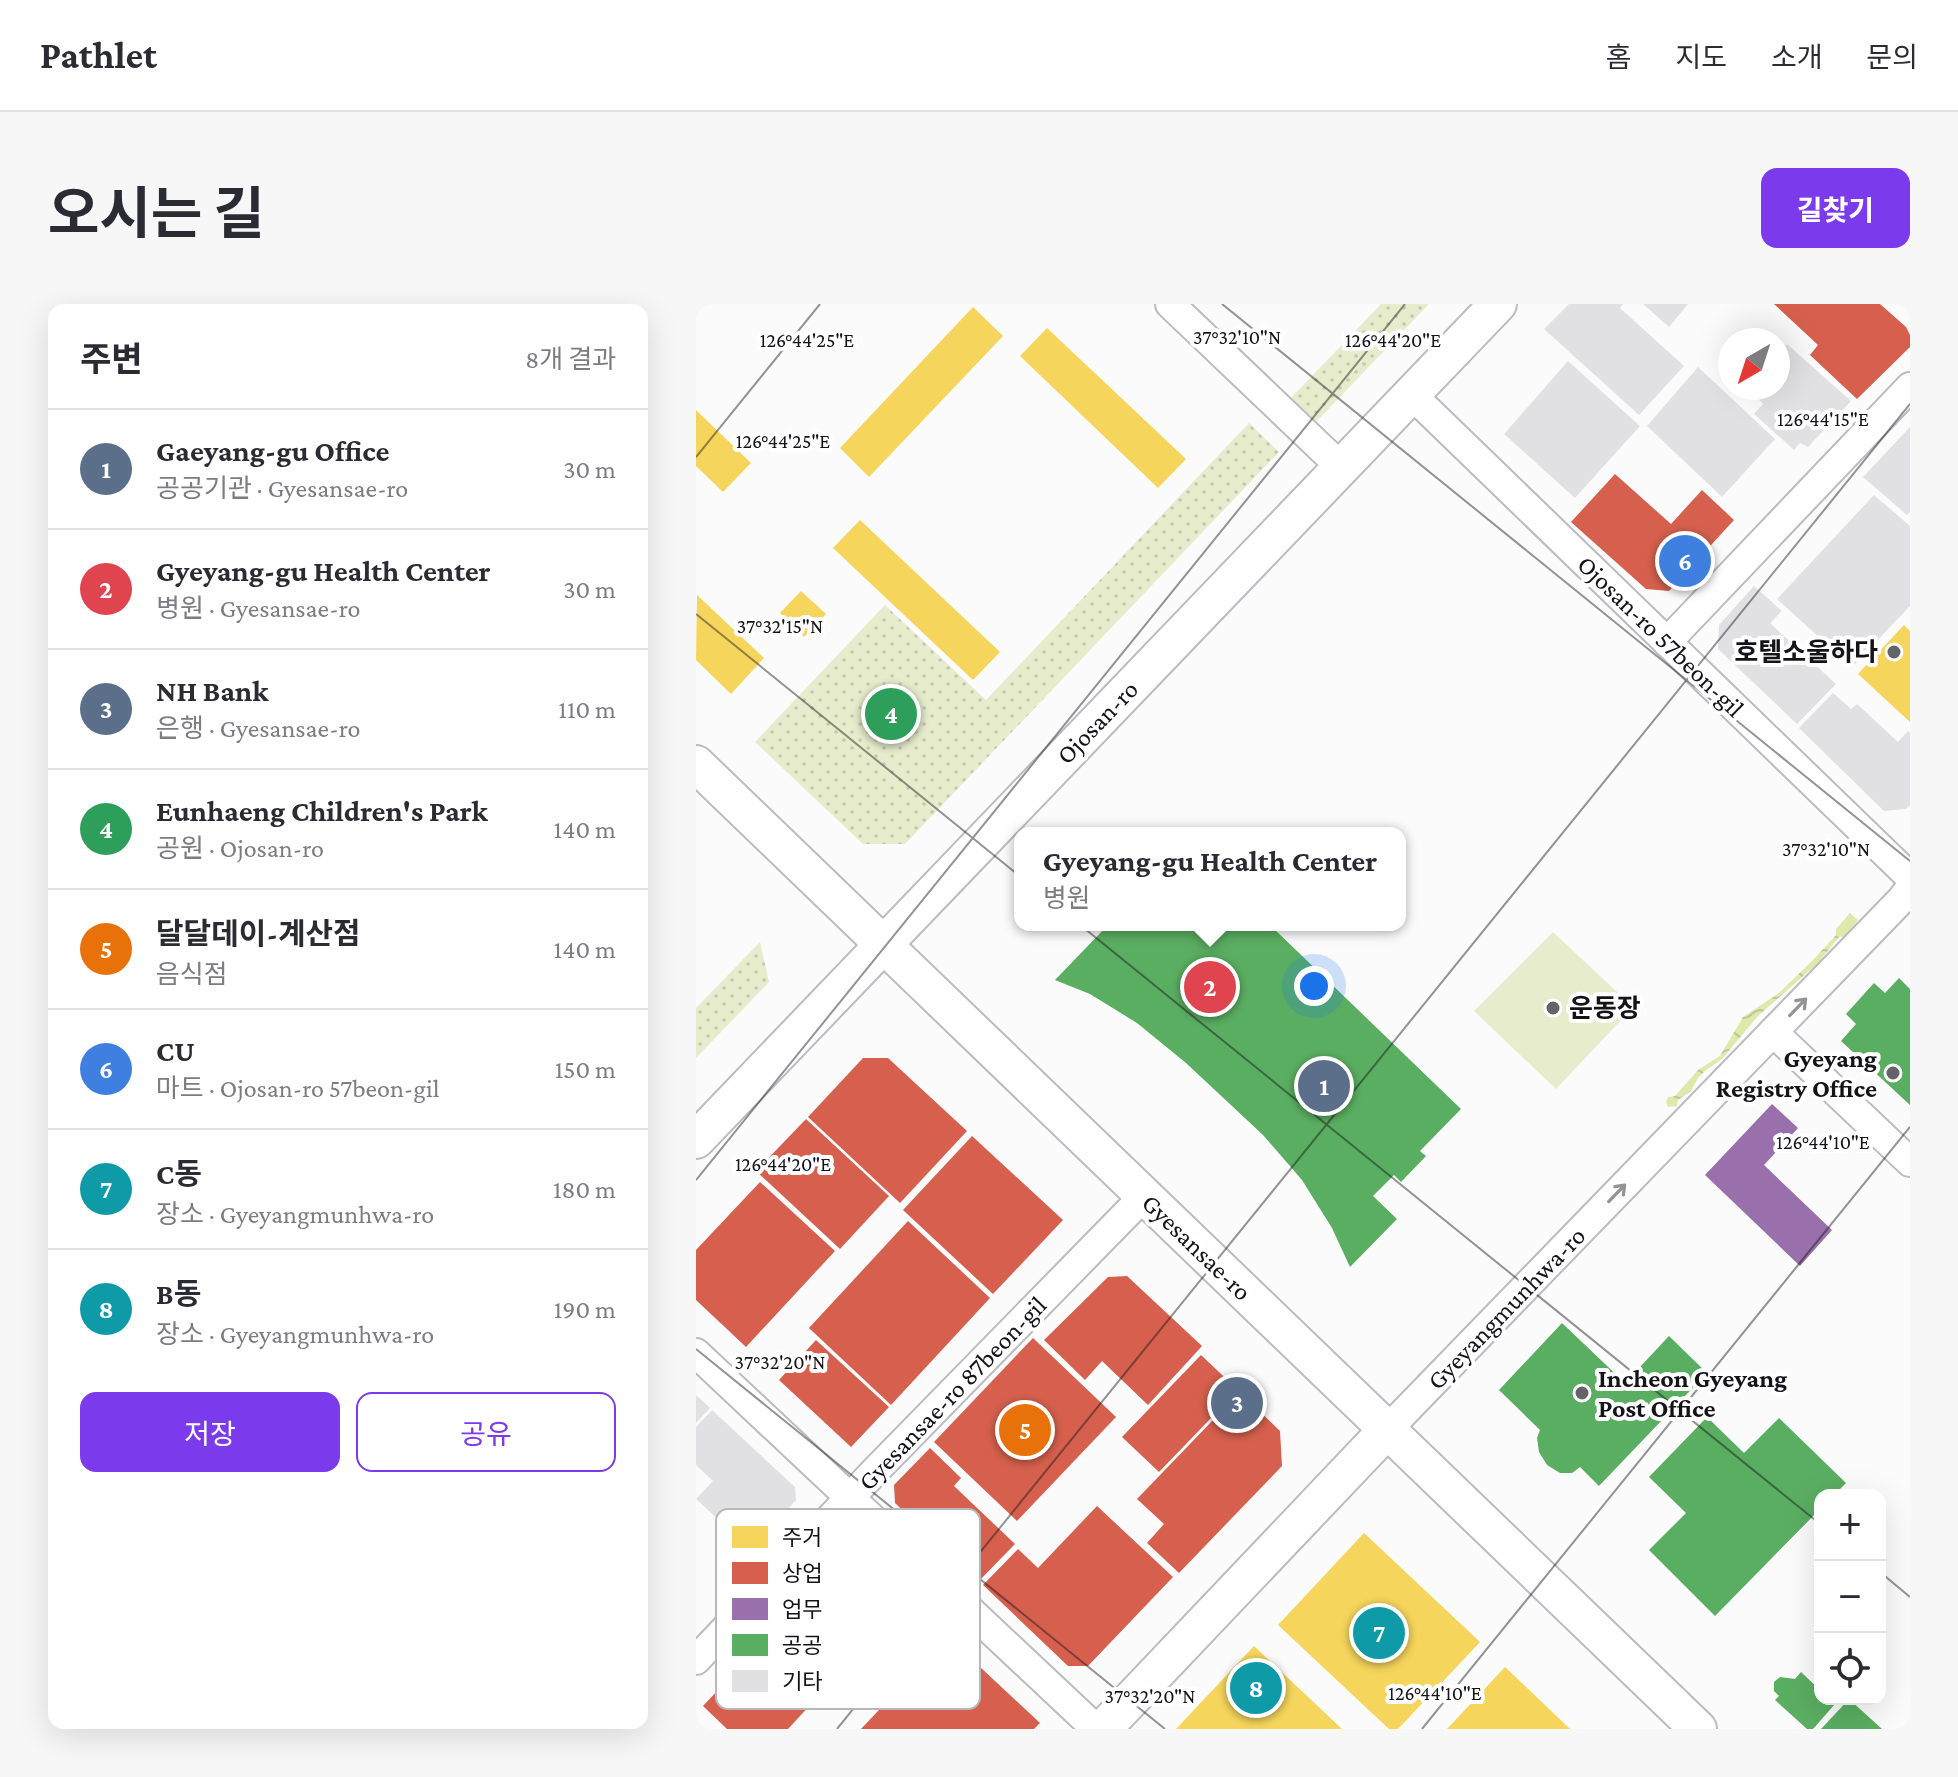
<!DOCTYPE html>
<html lang="ko">
<meta charset="utf-8">
<style>
:root{--surface:#fff;--page:#f7f7f7;--text:#2b2b33;--muted:#7c7c81;--line:#e1e1e2;--accent:#7c3aed}
body{margin:0;font-family:"Crimson Pro","Noto Sans KR",serif;background:var(--page);color:var(--text)}
.controls{position:absolute;right:24px;bottom:24px;display:grid;overflow:hidden;border-radius:16px;box-shadow:0 8px 32px #0002}
.controls button{width:72px;height:72px;display:grid;place-items:center;padding:0;border:0;border-bottom:2px solid var(--line);background:var(--surface);color:var(--text);font:40px sans-serif}
.compass{position:absolute;left:1022px;top:24px;width:72px;height:72px;border-radius:50%;background:var(--surface);box-shadow:0 8px 32px #0002;rotate:219deg}
.you{position:absolute;left:618px;top:682px;width:28px;height:28px;margin:-20px;border:6px solid #fff;border-radius:50%;background:#1a73e8;box-shadow:0 0 0 12px #1a73e833}
.badge{display:grid;place-items:center;width:52px;height:52px;border-radius:50%;background:var(--accent);color:#fff;font-size:26px;font-weight:700}
.pin{position:absolute;translate:-50% -50%;border:4px solid #fff;box-shadow:0 2px 8px #0006}
.popup{position:absolute;left:318px;top:523px;width:392px;height:104px;box-sizing:border-box;display:grid;place-content:center;border-radius:16px;background:var(--surface);filter:drop-shadow(0 2px 6px #0005);font-size:26px;white-space:nowrap;color:var(--muted)}
.popup b{font-size:30px;color:var(--text)}
.popup::after{content:'';position:absolute;left:50%;top:100%;margin-left:-16px;border:16px solid transparent;border-top-color:var(--surface)}
.list{margin:0;padding:0;list-style:none}
h2{display:flex;justify-content:space-between;align-items:center;height:104px;margin:0;padding:0 32px;font-size:34px}
h2 small{font-size:26px;font-weight:400;color:var(--muted)}
.list li{display:grid;grid-template-columns:52px 1fr auto;gap:24px;align-items:center;box-sizing:border-box;height:120px;padding:0 32px;border-top:2px solid var(--line)}
.list b{display:block;font-size:30px;white-space:nowrap}
.list p{margin:0;font-size:26px;white-space:nowrap;color:var(--muted)}
.list em{font-size:26px;font-style:normal;color:var(--muted)}
.actions{display:flex;gap:16px;padding:24px 32px}
.actions a{flex:1;padding:18px 0;border:2px solid var(--accent);border-radius:16px;text-align:center;font-size:28px;color:var(--accent)}
.actions .main{background:var(--accent);color:#fff}
.icon{flex:none;width:44px;height:44px;fill:none;stroke:currentColor;stroke-width:2;stroke-linecap:round;stroke-linejoin:round}
.map{position:relative;flex:none;width:1214px;height:1425px;overflow:hidden;border-radius:16px}
header{display:flex;align-items:center;gap:48px;box-sizing:border-box;height:112px;padding:0 40px;background:var(--surface);border-bottom:2px solid var(--line)}
header strong{font-size:38px}
nav{display:flex;gap:44px;margin-inline-start:auto;font-size:28px}
.intro{display:flex;align-items:center;justify-content:space-between;box-sizing:border-box;height:192px;padding:0 48px}
h1{margin:0;font-size:56px}
.button{padding:20px 36px;border-radius:16px;background:var(--accent);color:#fff;font-size:28px;font-weight:700}
main{display:flex;gap:48px;padding:0 48px}
aside{flex:1;background:var(--surface);border-radius:16px;box-shadow:0 8px 32px #0002}
.map>svg:first-child{display:block}
.grass{fill:url(#grass-dots)}
.garden{fill:#e6eccc}
.water{fill:url(#water-waves)}
.homes{fill:#f6d55c}
.shops{fill:#d6604d}
.offices{fill:#9970ab}
.public{fill:#5aae61}
.building{fill:#e1e1e4}
.lines{fill:none;stroke-linecap:round;stroke-linejoin:round}
.minor-casing{stroke:#bcbcc0;stroke-width:32}
.tertiary-casing{stroke:#bcbcc0;stroke-width:40}
.minor{stroke:#fefeff;stroke-width:28}
.tertiary{stroke:#fefeff;stroke-width:36}
.oneway{stroke:#949497}
.ticks{fill:none;stroke:#131318;stroke-width:2;stroke-opacity:0.45}
.poi-dot{fill:#646468;stroke:#fff;stroke-width:3}
.labels{text-anchor:middle;stroke-width:8;stroke-linejoin:round;paint-order:stroke}
.street-label{font-size:26px;fill:#131318;stroke:#fff}
.poi-label{font-size:26px;font-weight:bold;fill:#131318;stroke:#fff;text-anchor:end}
.key{fill:#fff;stroke:#b8b8ba;stroke-width:2}
.key-label{font-size:22px;fill:#131318}
.ticks-label{font-size:20px;text-anchor:middle;fill:#131318;stroke:#fff;stroke-width:8;stroke-linejoin:round;paint-order:stroke}
</style>
<header>
<strong>Pathlet</strong>
<nav><a>홈</a><a>지도</a><a>소개</a><a>문의</a></nav>
</header>
<div class="intro"><h1>오시는 길</h1><a class="button">길찾기</a></div>
<main>
<aside>
<h2>주변<small>8개 결과</small></h2>
<ul class="list">
<li><span class="badge" style="background:#5c6f8a">1</span><div><b>Gaeyang-gu Office</b><p>공공기관 · Gyesansae-ro</p></div><em>30 m</em></li>
<li><span class="badge" style="background:#e0444e">2</span><div><b>Gyeyang-gu Health Center</b><p>병원 · Gyesansae-ro</p></div><em>30 m</em></li>
<li><span class="badge" style="background:#5c6f8a">3</span><div><b>NH Bank</b><p>은행 · Gyesansae-ro</p></div><em>110 m</em></li>
<li><span class="badge" style="background:#2e9e5b">4</span><div><b>Eunhaeng Children's Park</b><p>공원 · Ojosan-ro</p></div><em>140 m</em></li>
<li><span class="badge" style="background:#e8710a">5</span><div><b>달달데이-계산점</b><p>음식점</p></div><em>140 m</em></li>
<li><span class="badge" style="background:#3f7fe0">6</span><div><b>CU</b><p>마트 · Ojosan-ro 57beon-gil</p></div><em>150 m</em></li>
<li><span class="badge" style="background:#0f9aa8">7</span><div><b>C동</b><p>장소 · Gyeyangmunhwa-ro</p></div><em>180 m</em></li>
<li><span class="badge" style="background:#0f9aa8">8</span><div><b>B동</b><p>장소 · Gyeyangmunhwa-ro</p></div><em>190 m</em></li>
</ul>
<div class="actions"><a class="main">저장</a><a>공유</a></div>
</aside>
<div class="map">
<svg width="1214" height="1425" viewBox="0 0 1214 1425">
<defs>
<pattern id="grass-dots" width="8" height="8" patternUnits="userSpaceOnUse" patternTransform="scale(2)"><rect width="8" height="8" fill="#e6eccc"/><path d="M2 2h.1M6 6h.1" fill="none" stroke="#c4caae" stroke-width="1.8" stroke-linecap="round"/></pattern>
<pattern id="water-waves" width="16" height="10" patternUnits="userSpaceOnUse" patternTransform="scale(2)"><rect width="16" height="10" fill="#dee9ac"/><path d="M0 5q4-4 8 0t8 0" fill="none" stroke="#bec793"/></pattern>
</defs>
<rect width="100%" height="100%" fill="#fbfbfc"/>
<g class="grass">
<polygon points="685,0 733,0 619,119 594,95"/>
<polygon points="553,119 583,148 209,540 167,540 59,438 189,301 290,396"/>
<polygon points="64,638 73,678 0,754 0,704"/>
</g>
<polygon class="garden" points="857,628 935,701 927,714 860,785 778,707"/>
<polygon class="water" points="1154,609 1162,616 1149,632 1143,633 1122,659 1062,712 1026,755 1010,766 1002,774 995,787 982,796 981,802 972,803 970,798 972,793 979,792 1002,766 1024,752 1047,713 1083,689 1117,656 1140,631 1140,625"/>
<g class="homes">
<polygon points="277,3 307,32 173,173 144,144"/>
<polygon points="351,24 490,155 462,184 324,52"/>
<polygon points="0,106 55,159 27,188 0,162"/>
<polygon points="164,216 304,348 277,376 137,244"/>
<polygon points="105,287 130,310 108,333 84,309"/>
<polygon points="1,291 68,354 35,390 0,356"/>
<polygon points="1208,321 1214,327 1214,418 1162,370"/>
<polygon points="668,1229 784,1338 702,1425 693,1425 582,1321"/>
<polygon points="558,1342 646,1425 480,1425"/>
<polygon points="809,1363 874,1425 751,1425"/>
</g>
<g class="shops">
<polygon points="1078,0 1184,0 1210,23 1214,31 1214,43 1161,95 1114,51 1122,41"/>
<polygon points="919,170 975,220 1006,186 1038,216 973,287 950,285 875,218"/>
<polygon points="167,754 192,754 271,827 204,899 112,813"/>
<polygon points="110,815 193,892 144,945 60,867"/>
<polygon points="276,832 367,916 297,990 207,906"/>
<polygon points="64,878 139,947 50,1043 0,996 0,946"/>
<polygon points="212,917 294,994 195,1101 113,1024"/>
<polygon points="431,972 506,1042 452,1101 406,1057 389,1076 348,1036 412,973"/>
<polygon points="337,1034 420,1113 321,1217 238,1138"/>
<polygon points="120,1036 193,1103 155,1143 83,1076"/>
<polygon points="505,1051 542,1086 463,1168 426,1133"/>
<polygon points="544,1088 584,1127 586,1162 483,1269 451,1239 468,1220 441,1195"/>
<polygon points="234,1144 265,1174 258,1182 319,1240 282,1278 199,1199 198,1181"/>
<polygon points="401,1202 477,1273 392,1362 372,1362 287,1281 322,1245 342,1264"/>
<polygon points="149,1250 165,1253 248,1330 211,1370 191,1352 183,1360 110,1294"/>
<polygon points="106,1297 162,1349 92,1425 31,1425 7,1402"/>
<polygon points="252,1333 344,1419 338,1425 165,1425"/>
</g>
<polygon class="offices" points="1076,800 1102,824 1068,861 1136,926 1104,962 1009,871"/>
<g class="public">
<polygon points="412,621 574,621 765,805 724,847 730,852 705,878 698,871 677,892 701,915 654,963 636,924 606,876 567,831 490,759 441,719 394,690 359,676"/>
<polygon points="1203,674 1214,685 1214,801 1145,737 1160,720 1150,710 1178,679 1189,689"/>
<polygon points="866,1019 929,1079 973,1032 1011,1069 903,1182 884,1163 876,1169 864,1169 851,1161 843,1148 841,1134 844,1126 803,1086"/>
<polygon points="1011,1113 1048,1149 1083,1114 1150,1179 1138,1191 1124,1191 1124,1205 1019,1312 953,1246 990,1209 953,1173"/>
<polygon points="1105,1368 1124,1386 1124,1395 1133,1395 1139,1400 1117,1425 1111,1425 1079,1396 1083,1392 1078,1387 1078,1378 1084,1373 1099,1375"/>
<polygon points="1153,1395 1186,1425 1125,1425"/>
</g>
<g class="building">
<polygon points="873,0 927,0 924,4 988,62 943,111 848,25"/>
<polygon points="947,0 992,0 973,23"/>
<polygon points="1091,40 1155,97 1112,143 1104,139 1098,146 1058,110 1067,100 1052,84 1082,84 1082,50"/>
<polygon points="872,57 944,122 879,194 808,130"/>
<polygon points="1002,63 1079,135 1026,193 951,122"/>
<polygon points="1214,123 1214,208 1211,211 1167,173"/>
<polygon points="1178,191 1214,222 1214,302 1156,363 1081,295"/>
<polygon points="1058,282 1086,307 1074,319 1140,380 1101,420 1022,345 1023,321"/>
<polygon points="1137,389 1155,405 1161,400 1202,438 1212,427 1214,429 1214,501 1210,505 1188,507 1103,424"/>
<polygon points="0,1091 14,1104 0,1119"/>
<polygon points="16,1106 99,1183 100,1196 54,1245 0,1195 17,1177 0,1161 0,1123"/>
</g>
<g class="lines">
<g class="minor-casing">
<g id="minor">
<polyline points="474,0 645,163"/>
<polyline points="715,90 1214,573"/>
<polyline points="971,338 1214,83"/>
<polyline points="1077,728 1214,858"/>
<polyline points="0,1049 400,1425"/>
<polyline points="691,1126 1206,595 1214,584"/>
<polyline points="0,1356 181,1165 448,892"/>
</g>
</g>
<g class="tertiary-casing">
<g id="tertiary">
<polyline points="0,460 1002,1425"/>
<polyline points="0,836 802,0"/>
<polyline points="407,1425 691,1126"/>
</g>
</g>
<use href="#minor" class="minor"/>
<use href="#tertiary" class="tertiary"/>
</g>
<defs><path id="oneway-shaft" d="M-6 0H5M1.5-3L5.5 0L1.5 3" fill="none" stroke-width="1.6" stroke-linecap="round" stroke-linejoin="round" transform="scale(2)"/></defs>
<g class="oneway">
<use href="#oneway-shaft" transform="translate(1102 703) rotate(-46)"/>
<use href="#oneway-shaft" transform="translate(921 889) rotate(-46)"/>
</g>
<path class="ticks" d="M526 0 1214 557M0 153 124 0M0 310 1124 1220M0 876 709 0M0 1045 469 1425M1184 1268 1214 1293M141 1425 1214 100M726 1425 1214 823"/>
<g class="poi-dot">
<circle cx="1198" cy="348" r="8"/>
<circle cx="857" cy="704" r="8"/>
<circle cx="1197" cy="769" r="8"/>
<circle cx="886" cy="1089" r="8"/>
</g>
<g class="labels">
<g class="street-label">
<text transform="translate(965 332) rotate(44)" y="9">Ojosan-ro 57beon-gil</text>
<text transform="translate(401 418) rotate(-46)" y="9">Ojosan-ro</text>
<text transform="translate(501 943) rotate(44)" y="9">Gyesansae-ro</text>
<text transform="translate(810 1004) rotate(-46)" y="9">Gyeyangmunhwa-ro</text>
<text transform="translate(256 1089) rotate(-46)" y="9">Gyesansae-ro 87beon-gil</text>
</g>
<g class="poi-label">
<text x="1182" y="357">호텔소울하다</text>
<text x="873" y="713" text-anchor="start">운동장</text>
<text x="1181" y="763">Gyeyang<tspan x="1181" dy="30">Registry Office</tspan></text>
<text x="902" y="1083" text-anchor="start">Incheon Gyeyang<tspan x="902" dy="30">Post Office</tspan></text>
</g>
</g>
<rect x="20" y="1205" width="264" height="200" rx="12" class="key"/>
<rect x="36" y="1222" width="36" height="22" fill="#f6d55c"/>
<rect x="36" y="1258" width="36" height="22" fill="#d6604d"/>
<rect x="36" y="1294" width="36" height="22" fill="#9970ab"/>
<rect x="36" y="1330" width="36" height="22" fill="#5aae61"/>
<rect x="36" y="1366" width="36" height="22" fill="#e1e1e4"/>
<g class="key-label">
<text x="86" y="1241">주거</text>
<text x="86" y="1277">상업</text>
<text x="86" y="1313">업무</text>
<text x="86" y="1349">공공</text>
<text x="86" y="1385">기타</text>
</g>
<g class="ticks-label">
<text x="541" y="40">37°32'10"N</text>
<text x="111" y="43">126°44'25"E</text>
<text x="697" y="43">126°44'20"E</text>
<text x="1127" y="122">126°44'15"E</text>
<text x="87" y="144">126°44'25"E</text>
<text x="84" y="329">37°32'15"N</text>
<text x="1130" y="552">37°32'10"N</text>
<text x="1127" y="845">126°44'10"E</text>
<text x="87" y="867">126°44'20"E</text>
<text x="84" y="1065">37°32'20"N</text>
<text x="739" y="1396">126°44'10"E</text>
<text x="454" y="1399">37°32'20"N</text>
</g>
</svg>
<div class="controls">
<button>+</button>
<button>−</button>
<button><svg class="icon" aria-label="locate" viewBox="0 0 24 24"><circle cx="12" cy="12" r="6"/><path d="M12 2v4M12 18v4M2 12h4M18 12h4"/></svg></button>
</div>
<svg class="compass" viewBox="-18 -18 36 36"><path d="M0-13l5 13h-10z" fill="#e53935"/><path d="M0 13l5-13h-10z" fill="#7c7c81"/></svg>
<div class="you"></div>
<div class="pin badge" style="left:628px;top:782px;background:#5c6f8a">1</div>
<div class="pin badge" style="left:514px;top:683px;background:#e0444e">2</div>
<div class="popup"><b>Gyeyang-gu Health Center</b>병원</div>
<div class="pin badge" style="left:541px;top:1099px;background:#5c6f8a">3</div>
<div class="pin badge" style="left:195px;top:410px;background:#2e9e5b">4</div>
<div class="pin badge" style="left:329px;top:1126px;background:#e8710a">5</div>
<div class="pin badge" style="left:989px;top:257px;background:#3f7fe0">6</div>
<div class="pin badge" style="left:683px;top:1329px;background:#0f9aa8">7</div>
<div class="pin badge" style="left:560px;top:1384px;background:#0f9aa8">8</div>
</div>
</main>
